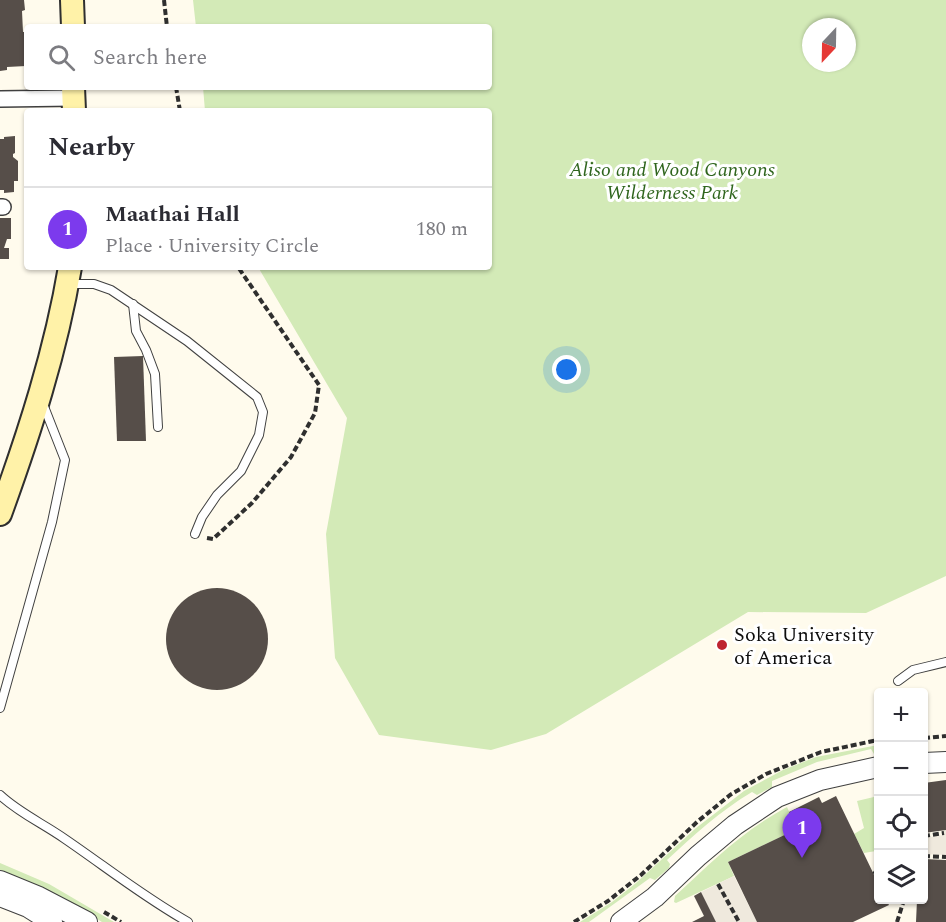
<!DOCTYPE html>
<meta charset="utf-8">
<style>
:root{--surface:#fff;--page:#f7f7f7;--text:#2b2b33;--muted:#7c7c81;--line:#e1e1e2;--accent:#7c3aed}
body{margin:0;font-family:Spectral,serif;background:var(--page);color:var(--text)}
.controls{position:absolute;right:18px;bottom:18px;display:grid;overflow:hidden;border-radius:6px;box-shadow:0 2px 4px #0004}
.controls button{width:54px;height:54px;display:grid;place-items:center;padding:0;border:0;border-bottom:2px solid var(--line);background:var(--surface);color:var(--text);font:30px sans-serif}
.compass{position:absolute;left:802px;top:18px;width:54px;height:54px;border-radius:50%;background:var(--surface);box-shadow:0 2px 4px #0004;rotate:202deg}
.you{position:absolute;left:567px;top:370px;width:21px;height:21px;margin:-15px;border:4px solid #fff;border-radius:50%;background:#1a73e8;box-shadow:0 0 0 9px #1a73e833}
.badge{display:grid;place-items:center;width:39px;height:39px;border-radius:50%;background:var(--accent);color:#fff;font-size:20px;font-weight:700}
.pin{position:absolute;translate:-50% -50px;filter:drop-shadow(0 2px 3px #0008)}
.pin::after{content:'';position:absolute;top:32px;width:21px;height:18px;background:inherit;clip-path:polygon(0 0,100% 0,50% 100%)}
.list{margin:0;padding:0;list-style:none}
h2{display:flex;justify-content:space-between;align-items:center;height:78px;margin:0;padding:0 24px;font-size:26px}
h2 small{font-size:20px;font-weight:400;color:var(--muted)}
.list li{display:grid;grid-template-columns:39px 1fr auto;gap:18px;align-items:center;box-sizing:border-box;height:84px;padding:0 24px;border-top:2px solid var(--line)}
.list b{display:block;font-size:22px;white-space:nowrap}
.list p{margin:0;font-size:20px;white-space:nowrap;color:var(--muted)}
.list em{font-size:20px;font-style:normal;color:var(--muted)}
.icon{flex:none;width:33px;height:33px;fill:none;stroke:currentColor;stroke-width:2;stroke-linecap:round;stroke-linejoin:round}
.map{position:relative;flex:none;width:946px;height:922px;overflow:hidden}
.search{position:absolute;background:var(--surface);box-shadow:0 2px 4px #0004;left:24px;top:24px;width:468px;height:66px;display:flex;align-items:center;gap:15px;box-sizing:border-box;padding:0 21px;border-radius:6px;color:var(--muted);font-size:22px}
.panel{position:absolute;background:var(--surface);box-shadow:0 2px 4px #0004;left:24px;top:108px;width:468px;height:162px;border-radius:6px}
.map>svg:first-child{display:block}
.green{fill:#d3eab7;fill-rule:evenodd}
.plaza{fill:#efe9dd}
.building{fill:#564e49}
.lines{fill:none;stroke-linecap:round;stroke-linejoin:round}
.service-casing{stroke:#404040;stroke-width:10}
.minor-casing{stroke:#404040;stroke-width:18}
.tertiary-casing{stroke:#404040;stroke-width:22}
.secondary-casing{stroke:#2f2f2f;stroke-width:26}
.path{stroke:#2f2f2f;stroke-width:4;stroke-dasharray:6 3;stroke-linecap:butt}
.service{stroke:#fff;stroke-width:8}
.minor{stroke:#fff;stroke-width:15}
.tertiary{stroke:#fff;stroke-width:20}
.secondary{stroke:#fff2a8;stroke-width:22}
.poi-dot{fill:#be2431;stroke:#fff;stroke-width:2}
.labels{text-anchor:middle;stroke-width:6;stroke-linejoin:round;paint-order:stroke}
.park-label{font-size:20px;font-style:italic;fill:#2f651d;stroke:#fff}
.poi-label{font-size:20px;fill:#0d0d0d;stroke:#fff;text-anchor:start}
</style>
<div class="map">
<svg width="946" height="922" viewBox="0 0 946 922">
<rect width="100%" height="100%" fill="#fffbed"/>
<g class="green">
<path d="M193 0H946V576L866 613 748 612 546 734 491 750 379 735 335 658 326 534 347 418 258 267H489V111H205L203 87H489V27H196ZM811 27H847V63H811Z"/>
<path d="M878 745V754H874L871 749 817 762 772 781V787L757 795 752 792C720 811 694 835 667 860L670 864 669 868 655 880 650 878 589 922H580L612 902 636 883 696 828 744 791 783 770 816 757Z"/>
<polygon points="878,796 878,847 876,851 864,853 854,834 864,828 857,801"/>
<path d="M787 807 797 829 728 862 734 876 676 903 674 902 675 896C713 861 741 832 787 807Z"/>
<polygon points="0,863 49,884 114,922 102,922 62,897 0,870"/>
</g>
<g class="plaza">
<polygon points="946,830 946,855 924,854 924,838 943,835 943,831"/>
<polygon points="734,876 757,922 716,922 701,892"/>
</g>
<g class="building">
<polygon points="0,0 24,0 25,10 22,11 23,32 26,32 26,66 7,67 7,70 0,71"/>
<polygon points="15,136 15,153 13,154 13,157 18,161 18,181 14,181 14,192 4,193 4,190 0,190 0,139 4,139 4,137"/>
<polygon points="0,218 11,218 11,239 7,239 4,248 9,248 9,259 0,259"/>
<polygon points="143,356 146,441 117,441 114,357"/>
<circle cx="217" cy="639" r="51"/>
<polygon points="946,780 946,830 924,833 924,783"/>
<polygon points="836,796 878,883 878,900 886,900 889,905 853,922 757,922 728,862 797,829 789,812 819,797 822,803"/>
<polygon points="924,859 946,860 946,922 916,922 917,900 924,900"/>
<polygon points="701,892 716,922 692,922 704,916 694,896"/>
</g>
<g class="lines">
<g class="service-casing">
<g id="service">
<polyline points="69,284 94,284 111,290 187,341 257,397 263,412 259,435 241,471 217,495 202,517 195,534"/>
<polyline points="133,304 136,331 146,350 155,374 158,427"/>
<polyline points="898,681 913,670 946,662"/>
<polyline points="0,708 52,522 65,460 43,404"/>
<path d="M0 795C19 813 44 824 65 839 106 867 145 898 188 922"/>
</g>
</g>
<g class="minor-casing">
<g id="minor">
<polyline points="0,99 73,98"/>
<polyline points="0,207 3,207"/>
</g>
</g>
<g class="tertiary-casing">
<g id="tertiary">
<polyline points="924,763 946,762"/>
<polyline points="0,881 39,897 87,922"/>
<polyline points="5,898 28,907 52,922"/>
<polyline points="621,922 655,897 698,856 735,825 777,797 820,780 878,767"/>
</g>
</g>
<g class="secondary-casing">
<g id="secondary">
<polyline points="72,0 73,27"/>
<polyline points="73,87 74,111"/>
<path d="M0 514C29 434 56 351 70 267"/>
</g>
</g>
<g class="path">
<polyline points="164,0 167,27"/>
<polyline points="176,87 180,111"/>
<polyline points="207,538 213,539 252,503 291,457 315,413 319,385 238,267"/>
<polyline points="924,738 946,736"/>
<polyline points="924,836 944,833"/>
<polyline points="924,856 946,857"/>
<polyline points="874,874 878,868"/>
<polyline points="718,884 739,922"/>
<polyline points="104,912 121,922"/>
<polyline points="574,922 608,901 641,875 697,822 730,795 766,774 821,752 878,740"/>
<polyline points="897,922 904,900"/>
</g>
<use href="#service" class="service"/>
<use href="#minor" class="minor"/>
<use href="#tertiary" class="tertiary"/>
<use href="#secondary" class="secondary"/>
</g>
<circle class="poi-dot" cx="722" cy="645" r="6"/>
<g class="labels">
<g class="park-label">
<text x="672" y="176">Aliso and Wood Canyons<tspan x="672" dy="23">Wilderness Park</tspan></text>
</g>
<g class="poi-label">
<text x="734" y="641">Soka University<tspan x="734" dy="23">of America</tspan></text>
</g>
</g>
</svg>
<div class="controls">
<button>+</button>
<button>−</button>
<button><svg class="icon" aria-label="locate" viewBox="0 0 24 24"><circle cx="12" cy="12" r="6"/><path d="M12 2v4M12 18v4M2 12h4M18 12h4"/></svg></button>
<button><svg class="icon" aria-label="layers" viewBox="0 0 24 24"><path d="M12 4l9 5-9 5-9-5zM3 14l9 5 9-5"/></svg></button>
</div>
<svg class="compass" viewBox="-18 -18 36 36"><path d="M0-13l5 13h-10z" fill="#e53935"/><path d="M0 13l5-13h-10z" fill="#7c7c81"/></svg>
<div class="you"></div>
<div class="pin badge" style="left:802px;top:858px">1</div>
<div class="search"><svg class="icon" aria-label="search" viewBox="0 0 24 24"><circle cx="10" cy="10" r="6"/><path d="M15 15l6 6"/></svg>Search here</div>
<section class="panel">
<h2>Nearby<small></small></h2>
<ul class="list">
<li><span class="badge">1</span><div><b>Maathai Hall</b><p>Place · University Circle</p></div><em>180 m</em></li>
</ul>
</section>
</div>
